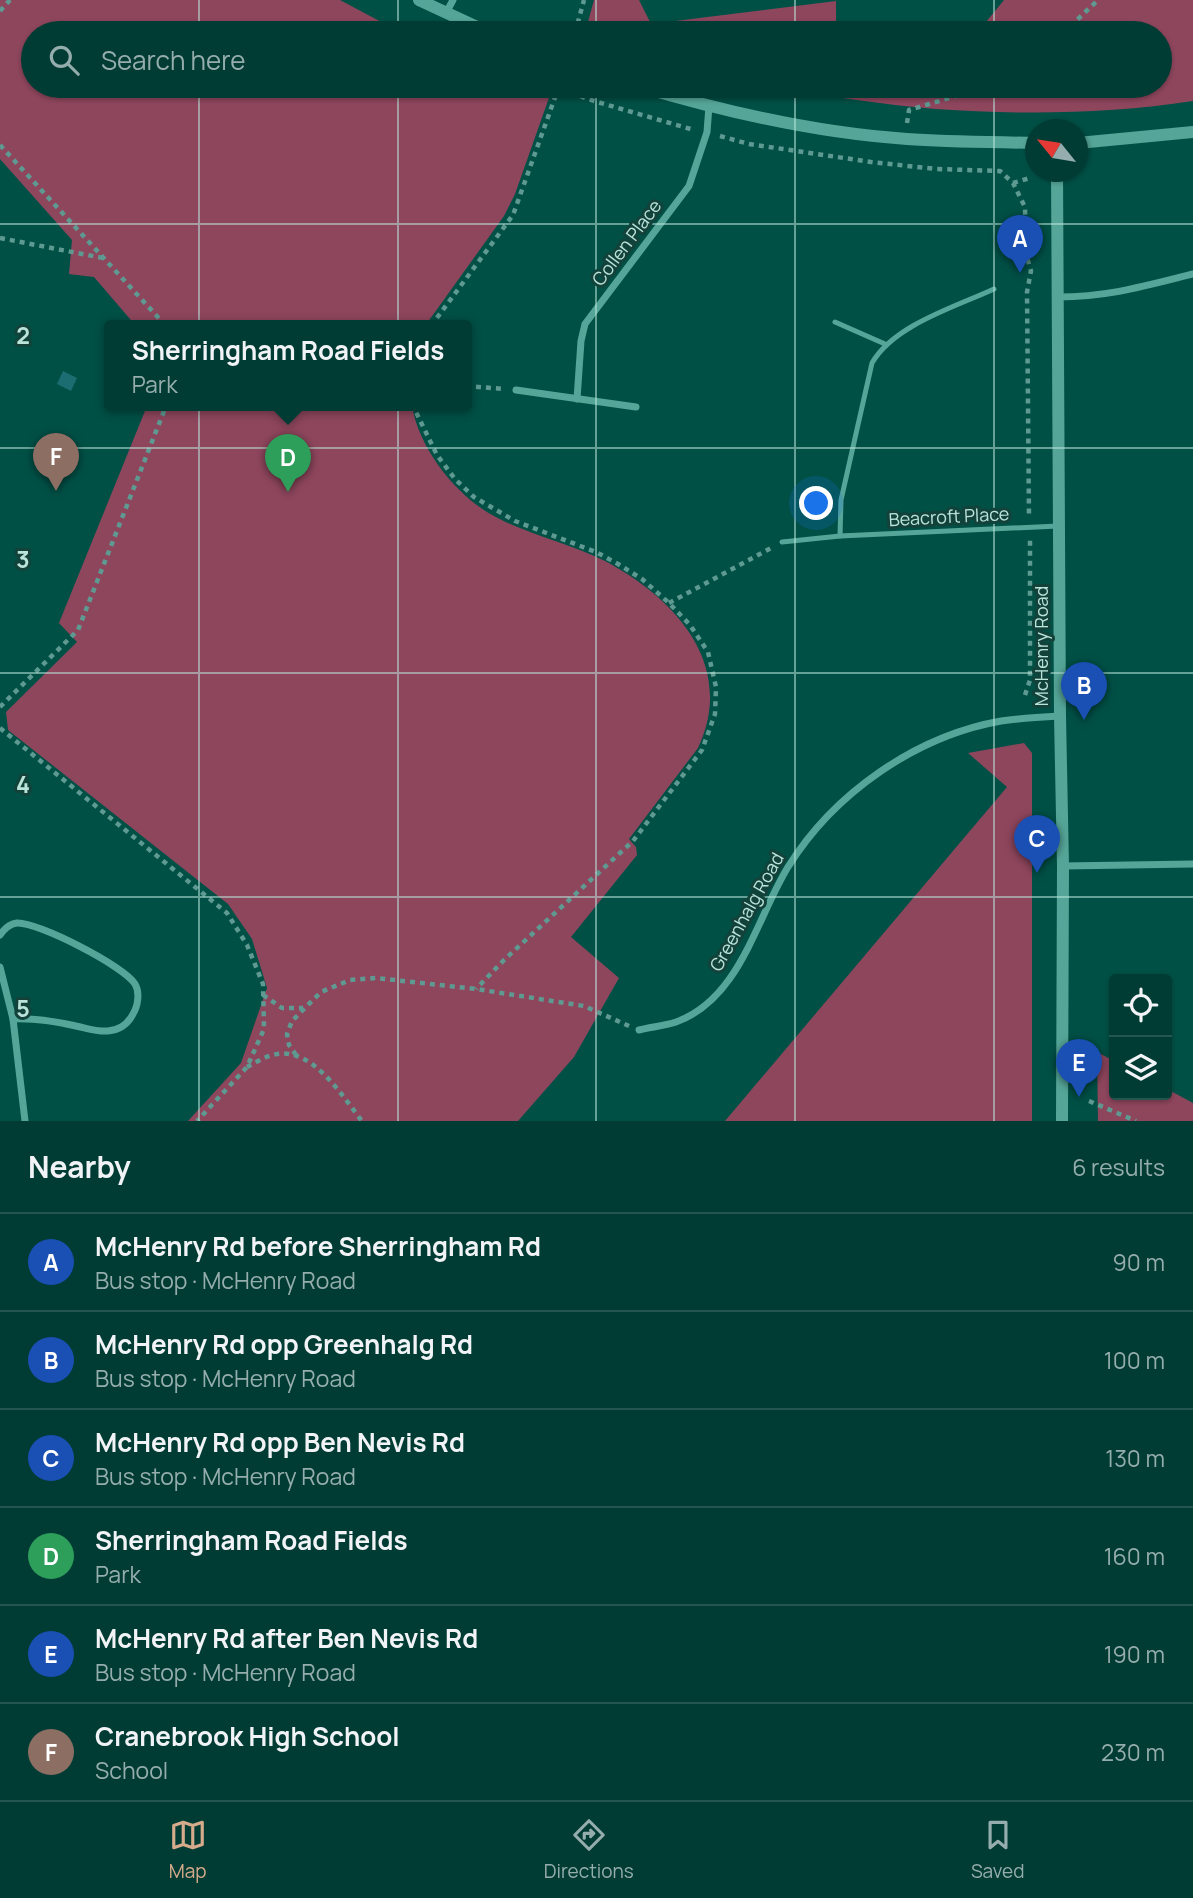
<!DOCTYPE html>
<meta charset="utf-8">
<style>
:root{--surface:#003c34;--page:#0a433c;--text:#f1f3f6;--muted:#95adac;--line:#22564f;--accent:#d6ab8b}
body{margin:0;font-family:Manrope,sans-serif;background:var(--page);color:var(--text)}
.controls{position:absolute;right:21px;bottom:21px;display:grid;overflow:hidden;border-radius:7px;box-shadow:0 2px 5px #0004}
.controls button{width:63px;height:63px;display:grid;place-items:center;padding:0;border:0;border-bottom:2px solid var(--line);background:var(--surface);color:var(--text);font:35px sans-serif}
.compass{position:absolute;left:1025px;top:119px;width:63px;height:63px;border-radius:50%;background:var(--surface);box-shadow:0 2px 5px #0004;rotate:300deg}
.you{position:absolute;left:817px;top:504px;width:24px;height:24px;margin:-18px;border:5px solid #fff;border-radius:50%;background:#1a73e8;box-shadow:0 0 0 10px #1a73e833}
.badge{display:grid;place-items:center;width:46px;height:46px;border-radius:50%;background:var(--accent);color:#fff;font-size:23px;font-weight:700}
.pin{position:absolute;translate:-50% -58px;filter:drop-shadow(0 2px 4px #0008)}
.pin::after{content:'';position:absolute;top:37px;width:24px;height:21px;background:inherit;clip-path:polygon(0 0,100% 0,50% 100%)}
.popup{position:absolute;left:104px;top:320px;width:368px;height:91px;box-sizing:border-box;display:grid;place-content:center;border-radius:7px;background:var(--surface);filter:drop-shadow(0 2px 5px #0005);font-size:23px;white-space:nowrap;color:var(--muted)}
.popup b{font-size:26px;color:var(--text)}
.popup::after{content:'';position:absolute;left:50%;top:100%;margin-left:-14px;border:14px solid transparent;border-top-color:var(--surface)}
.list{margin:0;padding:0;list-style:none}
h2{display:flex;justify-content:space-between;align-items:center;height:91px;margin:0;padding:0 28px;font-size:30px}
h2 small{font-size:23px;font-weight:400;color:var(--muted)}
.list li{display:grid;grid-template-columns:46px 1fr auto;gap:21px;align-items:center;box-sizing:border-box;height:98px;padding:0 28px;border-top:2px solid var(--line)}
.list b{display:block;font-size:26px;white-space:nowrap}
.list p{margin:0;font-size:23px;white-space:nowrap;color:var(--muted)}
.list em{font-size:23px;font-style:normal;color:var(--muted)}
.icon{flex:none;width:38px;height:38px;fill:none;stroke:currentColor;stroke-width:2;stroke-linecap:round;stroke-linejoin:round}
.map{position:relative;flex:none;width:1193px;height:1121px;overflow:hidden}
.search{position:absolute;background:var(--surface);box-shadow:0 2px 5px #0004;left:21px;right:21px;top:21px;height:77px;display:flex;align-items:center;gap:18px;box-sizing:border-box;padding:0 24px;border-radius:38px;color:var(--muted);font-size:26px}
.sheet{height:679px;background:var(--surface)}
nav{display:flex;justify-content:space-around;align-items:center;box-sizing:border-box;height:98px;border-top:2px solid var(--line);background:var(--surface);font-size:19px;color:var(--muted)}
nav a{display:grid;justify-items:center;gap:4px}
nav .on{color:var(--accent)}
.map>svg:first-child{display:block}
.green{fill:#8e465d}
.building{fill:#1c6d72}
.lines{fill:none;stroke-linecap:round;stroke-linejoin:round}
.path{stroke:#5e9a91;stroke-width:4.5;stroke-dasharray:5 5;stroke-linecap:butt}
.service{stroke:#55a698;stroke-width:5}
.minor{stroke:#55a698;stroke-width:7}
.tertiary{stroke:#55a698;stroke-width:12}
.grid{fill:none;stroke:#bae3da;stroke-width:2;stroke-opacity:0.55}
.labels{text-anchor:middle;stroke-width:6;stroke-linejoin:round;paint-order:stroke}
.street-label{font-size:18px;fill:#bae3da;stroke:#13423b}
.grid-label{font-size:23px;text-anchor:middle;font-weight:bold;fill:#bae3da;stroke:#13423b;stroke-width:6;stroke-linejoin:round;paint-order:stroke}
</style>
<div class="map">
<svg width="1193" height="1121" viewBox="0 0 1193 1121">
<rect width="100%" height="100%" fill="#005046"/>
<g class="green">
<polygon points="0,0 340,0 402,33 33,33 33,86 525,86 550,95 515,194 504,216 425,326 136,326 94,277 69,274 72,240 0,159"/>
<polygon points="594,0 639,0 651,24 836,1 836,33 585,33"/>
<path d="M1004 0H1193V101C1109 114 1021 115 936 109 884 105 833 96 781 90L766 86H1160V33H977Z"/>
<path d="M147 406H412C419 447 452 490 487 512 523 534 567 542 605 561 675 598 737 665 698 748L629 839 636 847 637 855 571 937 619 978 574 1057 518 1121H188L241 1063 267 988 252 939 228 904 8 730 6 712 77 642 59 623Z"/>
<polygon points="1024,743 1032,753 1032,1121 725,1121 1007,787 968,753"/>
<polygon points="1097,1052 1114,1061 1114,1095 1167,1095 1167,1089 1193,1103 1193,1121 1098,1121"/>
</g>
<polygon class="building" points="63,371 77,378 71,391 57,384"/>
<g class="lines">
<g class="path">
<polyline points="0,11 10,0"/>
<polyline points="566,33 567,31"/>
<polyline points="575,33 584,0"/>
<polyline points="1063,33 1098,0"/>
<polyline points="552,86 594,101 694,130"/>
<polyline points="907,123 909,110 989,86"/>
<polyline points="720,136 749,144 871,162 936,169 1000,171 1013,183 1025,207 1026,254 1031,271 1027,292 1029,517"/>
<polyline points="0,145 166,326"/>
<polyline points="1013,183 1030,178"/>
<polyline points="0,238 103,258"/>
<polyline points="431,326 513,215 558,89"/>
<polyline points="466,386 504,389"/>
<polyline points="409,406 416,412 437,455 455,479 474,497 515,521 596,552 618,564 642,579 669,603 690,625 708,652 716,687 715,714 702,750 633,841 504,960 476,989"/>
<polyline points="669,603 773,547"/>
<polyline points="1025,695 1030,680 1030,540"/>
<polyline points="0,707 78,630 166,406"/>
<polyline points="0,728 227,913 247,945 263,984 264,1029 247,1067 197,1121"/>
<polyline points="263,995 282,1008 303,1008"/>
<polyline points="296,1055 289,1045 287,1034 292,1021 321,992 350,980 376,978 476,989 584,1006 629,1026"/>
<path d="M247 1067C255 1063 264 1057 273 1055 311 1044 342 1096 362 1121"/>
<polyline points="1089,1101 1136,1121"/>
</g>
<g class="service">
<polyline points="835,322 885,344"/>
<path d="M840 536 841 500 872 363C894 325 955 307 994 289"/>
<polyline points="782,542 840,536 1058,526"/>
</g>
<g class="minor">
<polyline points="446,13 453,0"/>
<path d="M1058 297C1108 297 1145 286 1193 274"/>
<polyline points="516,390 636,407"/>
<polyline points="577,399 581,341 585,324 689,186 707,132 709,106"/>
<polyline points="1063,866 1193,864"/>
<path d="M0 935C4 929 10 924 17 923 38 922 124 966 135 984 140 992 138 1006 133 1014 128 1024 119 1030 108 1031 97 1032 86 1028 76 1026 54 1021 35 1018 13 1019"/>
<polyline points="0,967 13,1019 25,1121"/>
<path d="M639 1030C651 1027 664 1026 676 1022 740 999 756 919 788 867 834 793 916 736 1001 721 1021 718 1040 717 1060 716"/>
</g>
<g class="tertiary">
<polyline points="419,0 490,33"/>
<path d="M638 86C725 112 816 133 907 139 949 142 993 142 1036 143"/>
<polyline points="1078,143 1193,132"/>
<polyline points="1057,172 1060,716 1063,866 1062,1121"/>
</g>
</g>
<path class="grid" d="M199 0V33M398 0V33M596 0V33M795 0V33M994 0V33M199 86V1121M398 86V1121M596 86V1121M795 86V1121M994 86V1121M0 224H1193M0 448H1193M0 673H1193M0 897H1193"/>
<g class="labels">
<g class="street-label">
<text transform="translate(627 243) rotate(-53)" y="6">Collen Place</text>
<text transform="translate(949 517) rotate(-3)" y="6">Beacroft Place</text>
<text transform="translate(1042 646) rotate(-90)" y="6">McHenry Road</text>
<text transform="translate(747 912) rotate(-61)" y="6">Greenhalg Road</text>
</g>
</g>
<g class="grid-label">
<text x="23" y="344">2</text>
<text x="23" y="568">3</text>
<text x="23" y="793">4</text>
<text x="23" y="1017">5</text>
</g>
</svg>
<div class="controls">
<button><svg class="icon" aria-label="locate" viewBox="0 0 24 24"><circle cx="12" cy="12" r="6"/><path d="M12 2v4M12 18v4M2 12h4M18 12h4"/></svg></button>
<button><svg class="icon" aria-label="layers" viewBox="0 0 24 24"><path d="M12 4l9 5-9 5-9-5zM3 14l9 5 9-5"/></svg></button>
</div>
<svg class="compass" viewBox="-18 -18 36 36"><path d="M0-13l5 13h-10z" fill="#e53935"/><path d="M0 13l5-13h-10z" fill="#95adac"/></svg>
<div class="you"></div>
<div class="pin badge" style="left:1020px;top:273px;background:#1a4fb4">A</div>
<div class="pin badge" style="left:1084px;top:720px;background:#1a4fb4">B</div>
<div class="pin badge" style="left:1037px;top:873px;background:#1a4fb4">C</div>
<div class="pin badge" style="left:288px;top:492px;background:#2e9e5b">D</div>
<div class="popup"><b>Sherringham Road Fields</b>Park</div>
<div class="pin badge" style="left:1079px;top:1097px;background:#1a4fb4">E</div>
<div class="pin badge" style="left:56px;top:491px;background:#8d6e63">F</div>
<div class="search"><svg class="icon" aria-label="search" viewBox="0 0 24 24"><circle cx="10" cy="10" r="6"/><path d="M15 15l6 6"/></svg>Search here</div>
</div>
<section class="sheet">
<h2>Nearby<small>6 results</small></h2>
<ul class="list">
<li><span class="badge" style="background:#1a4fb4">A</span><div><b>McHenry Rd before Sherringham Rd</b><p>Bus stop · McHenry Road</p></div><em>90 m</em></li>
<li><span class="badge" style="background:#1a4fb4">B</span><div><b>McHenry Rd opp Greenhalg Rd</b><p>Bus stop · McHenry Road</p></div><em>100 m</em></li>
<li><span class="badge" style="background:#1a4fb4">C</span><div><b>McHenry Rd opp Ben Nevis Rd</b><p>Bus stop · McHenry Road</p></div><em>130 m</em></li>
<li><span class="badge" style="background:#2e9e5b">D</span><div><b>Sherringham Road Fields</b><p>Park</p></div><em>160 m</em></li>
<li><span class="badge" style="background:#1a4fb4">E</span><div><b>McHenry Rd after Ben Nevis Rd</b><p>Bus stop · McHenry Road</p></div><em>190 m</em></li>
<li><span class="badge" style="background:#8d6e63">F</span><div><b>Cranebrook High School</b><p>School</p></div><em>230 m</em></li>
</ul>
</section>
<nav>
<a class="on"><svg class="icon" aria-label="map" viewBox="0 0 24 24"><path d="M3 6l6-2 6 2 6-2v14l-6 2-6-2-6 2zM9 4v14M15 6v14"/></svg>Map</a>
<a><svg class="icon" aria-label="directions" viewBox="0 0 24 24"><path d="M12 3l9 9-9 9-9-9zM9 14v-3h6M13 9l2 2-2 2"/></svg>Directions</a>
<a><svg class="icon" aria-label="saved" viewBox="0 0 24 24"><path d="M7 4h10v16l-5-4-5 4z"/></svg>Saved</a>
</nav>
